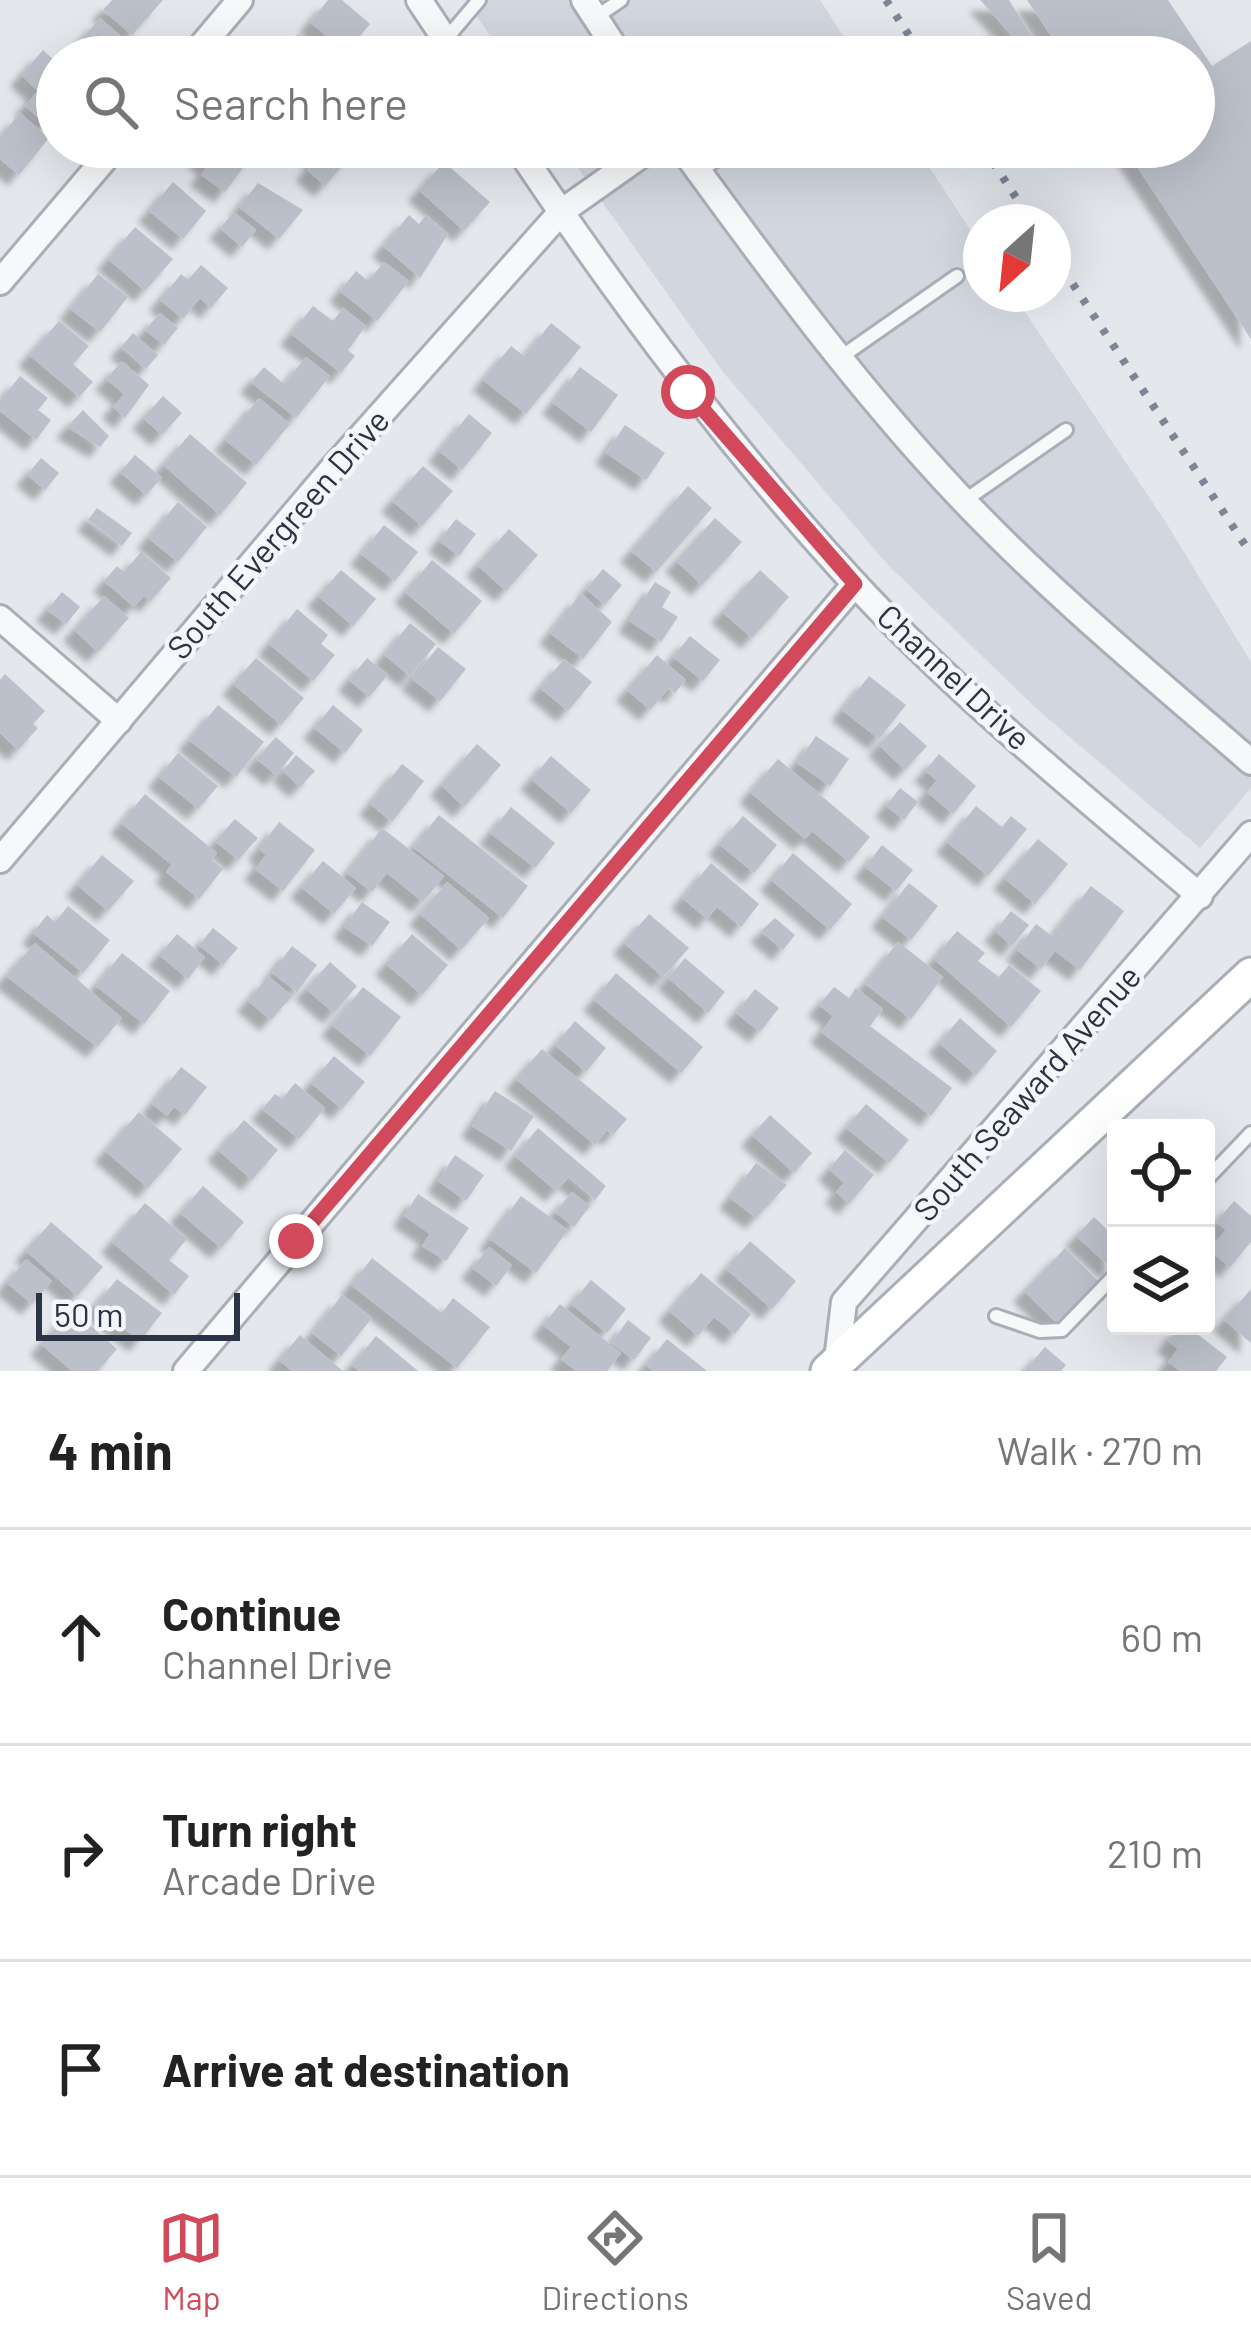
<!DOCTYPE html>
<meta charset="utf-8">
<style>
:root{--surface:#fff;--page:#f2f2f2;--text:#222;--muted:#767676;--line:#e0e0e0;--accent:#d1495b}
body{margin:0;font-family:Barlow,sans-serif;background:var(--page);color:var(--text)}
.controls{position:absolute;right:36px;bottom:36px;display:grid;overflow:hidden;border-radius:12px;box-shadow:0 12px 48px #0002}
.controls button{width:108px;height:108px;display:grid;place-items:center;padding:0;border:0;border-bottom:3px solid var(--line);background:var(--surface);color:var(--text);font:60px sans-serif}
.compass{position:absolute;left:963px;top:204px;width:108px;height:108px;border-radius:50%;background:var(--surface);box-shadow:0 12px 48px #0002;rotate:207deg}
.scale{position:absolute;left:36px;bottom:30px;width:204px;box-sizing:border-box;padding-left:12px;border:6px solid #2b3445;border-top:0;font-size:33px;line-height:42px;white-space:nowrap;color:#2b3445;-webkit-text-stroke:9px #f4f6f9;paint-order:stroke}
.stop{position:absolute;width:36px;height:36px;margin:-27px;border:9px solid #d1495b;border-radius:50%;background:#fff}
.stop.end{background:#d1495b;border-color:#fff;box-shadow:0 3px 12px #0008}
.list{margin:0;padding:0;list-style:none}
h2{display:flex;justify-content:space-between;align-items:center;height:156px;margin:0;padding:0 48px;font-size:51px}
h2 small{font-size:39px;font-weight:400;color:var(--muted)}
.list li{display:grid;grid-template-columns:78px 1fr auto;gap:36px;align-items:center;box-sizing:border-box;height:216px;padding:0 48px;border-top:3px solid var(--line)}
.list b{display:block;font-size:45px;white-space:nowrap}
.list p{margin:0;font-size:39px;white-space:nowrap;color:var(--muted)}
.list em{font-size:39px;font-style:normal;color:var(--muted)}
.icon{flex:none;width:66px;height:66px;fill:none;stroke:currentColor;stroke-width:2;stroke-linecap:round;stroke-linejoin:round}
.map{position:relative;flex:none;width:1251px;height:1371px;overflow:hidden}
.search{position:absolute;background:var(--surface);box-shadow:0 12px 48px #0002;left:36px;right:36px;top:36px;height:132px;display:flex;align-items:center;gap:30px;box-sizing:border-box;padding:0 42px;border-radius:66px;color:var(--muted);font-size:45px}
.sheet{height:804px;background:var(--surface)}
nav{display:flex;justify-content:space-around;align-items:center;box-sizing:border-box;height:168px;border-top:3px solid var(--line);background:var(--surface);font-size:33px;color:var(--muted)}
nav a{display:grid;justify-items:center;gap:6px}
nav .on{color:var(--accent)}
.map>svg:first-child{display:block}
.built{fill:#d2d6de}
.building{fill:#bbc0ca;filter:url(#shadow)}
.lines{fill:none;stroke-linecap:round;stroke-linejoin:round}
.lane-casing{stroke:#a9aeb7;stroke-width:18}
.street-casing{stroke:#a9aeb7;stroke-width:30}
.secondary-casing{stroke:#a9aeb7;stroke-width:39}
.lane{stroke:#f7f8fa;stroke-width:12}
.street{stroke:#f7f8fa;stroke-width:24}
.secondary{stroke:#fff;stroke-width:33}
.rail{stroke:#7d8696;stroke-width:8;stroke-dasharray:6 12;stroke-linecap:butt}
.route{stroke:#d1495b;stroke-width:15}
.labels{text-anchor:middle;stroke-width:9;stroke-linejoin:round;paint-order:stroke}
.street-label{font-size:33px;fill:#2b3445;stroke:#f4f6f9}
</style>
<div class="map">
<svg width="1251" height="1371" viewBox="0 0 1251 1371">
<defs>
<filter id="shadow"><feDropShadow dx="-11" dy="11" stdDeviation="3" flood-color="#0004"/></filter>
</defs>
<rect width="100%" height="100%" fill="#e4e7ec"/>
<g class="built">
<polygon points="466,0 820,0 857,57 504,57"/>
<polygon points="563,147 916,147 981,246 981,294 1013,294 1165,521 1251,662 1251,788 1200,848 1038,710 888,565 723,372"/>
</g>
<g class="building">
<polygon points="112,0 163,0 132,35 103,10"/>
<polygon points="328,0 342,0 370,24 346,53 310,22"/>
<polygon points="980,0 1009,0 1032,37 1020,44"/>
<polygon points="1027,0 1168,0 1212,66 1251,41 1251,339 1124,147 1194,147 1194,57 1065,57"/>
<polygon points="100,18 122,37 105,57 66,57"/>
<polygon points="298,34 327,57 280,57"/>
<polygon points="43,50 57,63 57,114 47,125 25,106 38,91 21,75"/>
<polygon points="20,113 49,138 19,175 0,159 0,137"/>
<polygon points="205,147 251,147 256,150 225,192 201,175 209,164 198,156"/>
<polygon points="305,147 347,147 354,152 325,186 307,170 317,157"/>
<polygon points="444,162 490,202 464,231 419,190"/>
<polygon points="173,182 206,211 183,239 149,211"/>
<polygon points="258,183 303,210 279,239 239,207"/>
<polygon points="234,212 256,230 242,247 220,228"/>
<polygon points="409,215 419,224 426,215 448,234 420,278 383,246"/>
<polygon points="135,227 173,259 145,291 108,259"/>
<polygon points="384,262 409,281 377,321 340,291 356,271 368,281"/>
<polygon points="201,265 228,288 211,308 200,298 183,319 160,300 181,274 188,280"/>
<polygon points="98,274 128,297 100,332 70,309"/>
<polygon points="313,306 333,321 343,308 366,326 348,350 355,356 341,373 291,334"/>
<polygon points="160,313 178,328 164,345 145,330"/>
<polygon points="59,321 89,346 73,364 93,382 79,397 29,355"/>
<polygon points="551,323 581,347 526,414 483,380 511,346 524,356"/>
<polygon points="133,333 158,355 146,369 121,347"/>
<polygon points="306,357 330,376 296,418 251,382 264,367 284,384"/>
<polygon points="122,361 149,385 125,418 113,407 124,394 106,379"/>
<polygon points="580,367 618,395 591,432 553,403"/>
<polygon points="20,376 48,398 38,410 51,420 36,440 0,411 0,401"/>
<polygon points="163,396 182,413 162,435 143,418"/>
<polygon points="259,398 290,424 256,465 225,440"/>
<polygon points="83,410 109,436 100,447 67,427"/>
<polygon points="469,414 492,433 462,470 439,451"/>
<polygon points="625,425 665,453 646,480 606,453"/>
<polygon points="190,434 247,483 220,515 163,465"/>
<polygon points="135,455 162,478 146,495 120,472"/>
<polygon points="41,458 59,473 45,490 27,475"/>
<polygon points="423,466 453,491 422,526 392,501"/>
<polygon points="688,486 712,508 656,572 631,551"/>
<polygon points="178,502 207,527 178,562 148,538"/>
<polygon points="97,508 132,533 122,546 88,520"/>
<polygon points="715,518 742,542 702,585 676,561"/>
<polygon points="456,519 476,534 459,556 439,541"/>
<polygon points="384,525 418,552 395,581 361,554"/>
<polygon points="509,529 538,555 506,591 477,565"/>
<polygon points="141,552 171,578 150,602 144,596 134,607 104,581 117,566 124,572"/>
<polygon points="432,560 482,601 454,634 405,592"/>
<polygon points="603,569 622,585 605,605 586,589"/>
<polygon points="341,570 376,599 353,626 318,596"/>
<polygon points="760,570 789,597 752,638 722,612"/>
<polygon points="655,582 671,592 662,607 678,617 661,642 629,621"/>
<polygon points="62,592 80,607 66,624 47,610"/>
<polygon points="581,593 612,622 583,659 550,633"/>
<polygon points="104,596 129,618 98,652 74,630"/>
<polygon points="297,609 328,635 321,644 335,655 313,681 269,644"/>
<polygon points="410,623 436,644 410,676 384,655"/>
<polygon points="690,636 720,660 703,681 673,657"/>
<polygon points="438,647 466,669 440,701 412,679"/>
<polygon points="657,655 686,680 675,693 669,688 650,710 627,690"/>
<polygon points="256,658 304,698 281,725 233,684"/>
<polygon points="367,658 388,675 369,697 349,680"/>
<polygon points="564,659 592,682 568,711 540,688"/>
<polygon points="5,674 45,711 33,724 38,728 18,750 0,733 0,680"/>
<polygon points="869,676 906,705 879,739 842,710"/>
<polygon points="218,705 264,742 236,777 189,740"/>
<polygon points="333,705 363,730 345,753 314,728"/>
<polygon points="900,722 927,746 905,770 879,745"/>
<polygon points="816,736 849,759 830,786 797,763"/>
<polygon points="276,737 294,753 276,775 256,759"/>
<polygon points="477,744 501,765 464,807 441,785"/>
<polygon points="178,753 218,786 198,809 159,777"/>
<polygon points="939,754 976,786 953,814 927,792 937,780 925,771"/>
<polygon points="296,755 315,771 300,787 283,771"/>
<polygon points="551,756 591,790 571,813 531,779"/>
<polygon points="778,759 870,837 849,862 812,831 805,839 750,792"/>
<polygon points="402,764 424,781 392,822 370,804"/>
<polygon points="900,788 918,802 904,820 886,806"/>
<polygon points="145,794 217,853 212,860 223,869 199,899 166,872 172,865 121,823"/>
<polygon points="976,806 1002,827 1011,816 1027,829 988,876 947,842"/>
<polygon points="511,807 555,843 535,868 490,833"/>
<polygon points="439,815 528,886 503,918 413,847"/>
<polygon points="743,816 777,845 754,873 719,844"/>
<polygon points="235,819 258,838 238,860 215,841"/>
<polygon points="279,822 315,850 283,891 255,869 266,855 259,849"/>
<polygon points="382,828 444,876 423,902 387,873 372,892 347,873"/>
<polygon points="1038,839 1068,864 1035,904 1004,878"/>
<polygon points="882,845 913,870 896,891 865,867"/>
<polygon points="793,853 852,904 830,930 771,880"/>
<polygon points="102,855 134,881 108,911 77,885"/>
<polygon points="323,861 356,888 334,914 301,887"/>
<polygon points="711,863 759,904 741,927 717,907 707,919 682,898"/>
<polygon points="447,882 489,918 461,950 420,914"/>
<polygon points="909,883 938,906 911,940 882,917"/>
<polygon points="1091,886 1124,911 1080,970 1055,951 1041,969 1017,950 1036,924 1052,936"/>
<polygon points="362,902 390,922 372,946 344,927"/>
<polygon points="68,906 110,940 83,973 33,933 47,915 55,922"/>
<polygon points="1011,911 1029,925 1012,946 995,931"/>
<polygon points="649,914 689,948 663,977 624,943"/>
<polygon points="775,918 795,935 783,950 761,931"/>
<polygon points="213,928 238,948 223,965 199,945"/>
<polygon points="957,931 985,953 978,961 999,977 1009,965 1041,991 1011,1027 934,959"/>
<polygon points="177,934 205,957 188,979 159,955"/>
<polygon points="412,934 448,965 422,995 386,964"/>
<polygon points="898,942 943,977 911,1019 865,984"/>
<polygon points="35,943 122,1018 97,1047 6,976"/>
<polygon points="292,946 317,965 297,992 272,973"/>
<polygon points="122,953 170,991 144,1024 96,986"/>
<polygon points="685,958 725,992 708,1013 668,978"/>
<polygon points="330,962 357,986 334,1013 306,989"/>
<polygon points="616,973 703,1047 681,1073 594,1000"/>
<polygon points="268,976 292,996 271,1020 248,1001"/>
<polygon points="363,987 401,1017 370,1056 332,1025"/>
<polygon points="834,987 849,998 856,988 883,1009 870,1026 952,1088 931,1116 821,1032 833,1016 819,1005"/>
<polygon points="755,989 779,1008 760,1032 736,1013"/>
<polygon points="960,1018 997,1051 976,1075 939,1043"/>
<polygon points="575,1021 606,1048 586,1072 555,1045"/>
<polygon points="542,1049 627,1119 613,1135 607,1130 595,1145 516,1079"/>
<polygon points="334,1056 365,1082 342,1109 311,1083"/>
<polygon points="181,1067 207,1087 185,1115 174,1107 167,1116 152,1104"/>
<polygon points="295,1083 325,1108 299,1139 262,1109 275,1094 282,1099"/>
<polygon points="495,1091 534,1116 511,1151 472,1126"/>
<polygon points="866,1104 909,1140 889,1163 846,1128"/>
<polygon points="139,1112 182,1149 148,1188 105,1151"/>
<polygon points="770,1115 812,1153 794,1173 752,1135"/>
<polygon points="244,1120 278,1150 252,1180 218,1150"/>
<polygon points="538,1128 606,1186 595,1200 569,1177 556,1191 515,1156"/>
<polygon points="845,1150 874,1175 849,1204 836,1192 844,1183 829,1169"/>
<polygon points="455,1155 484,1175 466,1201 438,1181"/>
<polygon points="756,1163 787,1185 756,1218 730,1198"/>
<polygon points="203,1186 244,1222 221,1248 180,1213"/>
<polygon points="572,1192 590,1206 574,1227 555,1212"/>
<polygon points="418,1194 469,1228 446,1261 422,1246 430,1234 404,1216"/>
<polygon points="521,1196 568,1230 536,1273 490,1239"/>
<polygon points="1234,1201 1251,1216 1251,1242 1230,1267 1209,1250 1226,1230 1216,1222"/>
<polygon points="145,1203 187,1239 169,1260 189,1276 174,1295 112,1242"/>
<polygon points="1094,1217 1116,1238 1116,1262 1111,1268 1076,1236"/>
<polygon points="51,1222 103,1267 77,1296 26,1251"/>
<polygon points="750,1241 796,1281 772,1309 726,1269"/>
<polygon points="489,1247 512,1265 496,1286 472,1268"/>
<polygon points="1065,1248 1102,1285 1061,1327 1024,1291"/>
<polygon points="372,1258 442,1313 453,1298 490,1327 457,1368 351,1285"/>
<polygon points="26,1259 52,1281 32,1304 7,1283"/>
<polygon points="701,1273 751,1314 735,1334 714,1317 698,1336 669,1311"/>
<polygon points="117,1279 162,1313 140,1341 95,1306"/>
<polygon points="591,1280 626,1309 607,1333 571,1304"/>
<polygon points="1251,1289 1251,1343 1224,1320"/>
<polygon points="342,1295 372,1318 341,1356 312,1333"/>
<polygon points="560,1304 621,1353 607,1371 576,1371 561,1359 571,1347 543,1325"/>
<polygon points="72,1309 117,1349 98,1371 72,1371 41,1344"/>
<polygon points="628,1320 651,1338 634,1360 611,1343"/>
<polygon points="1179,1326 1187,1326 1227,1357 1216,1371 1180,1371 1168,1362 1178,1349 1168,1341"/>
<polygon points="300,1335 343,1371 292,1371 279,1360"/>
<polygon points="376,1336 418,1371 359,1371 352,1365"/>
<polygon points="667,1339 707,1371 653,1371 646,1365"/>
<polygon points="1045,1347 1066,1365 1061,1371 1024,1371"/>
</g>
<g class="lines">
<g class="lane-casing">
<g id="lane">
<polyline points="596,17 621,0"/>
<polyline points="446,39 479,0"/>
<polyline points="700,171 735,147"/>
<polyline points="841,357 957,276"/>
<polyline points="964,501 1066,430"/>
<polyline points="1206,1180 1251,1133"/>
<polyline points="996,1316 1040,1331 1062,1330 1116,1274"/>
</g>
</g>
<g class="street-casing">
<g id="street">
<polyline points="419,0 457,57"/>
<polyline points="584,0 621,57"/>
<polyline points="192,57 240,0"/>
<path d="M517 147C620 301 730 449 856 585 961 698 1083 796 1200 896"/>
<path d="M681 147C769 268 857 388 960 497 1050 592 1152 676 1251 762"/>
<polyline points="0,282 115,147"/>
<polyline points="0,618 119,721"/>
<polyline points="0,860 332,469 561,212 653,147"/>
<polyline points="836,1368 844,1302 1251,834"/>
<polyline points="186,1371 855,584"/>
</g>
</g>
<g class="secondary-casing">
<polyline id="secondary" points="828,1371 1251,975"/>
</g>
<use href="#lane" class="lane"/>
<use href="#street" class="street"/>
<use href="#secondary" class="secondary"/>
<g class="rail">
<polyline points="886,0 923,57"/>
<polyline points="983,147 1032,222"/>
<polyline points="1053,254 1251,554"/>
</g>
</g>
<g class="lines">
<polyline class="route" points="296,1241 855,584 688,392"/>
</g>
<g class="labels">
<g class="street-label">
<text transform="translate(278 534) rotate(-49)" y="12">South Evergreen Drive</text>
<text transform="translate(954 677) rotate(43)" y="12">Channel Drive</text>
<text transform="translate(1027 1093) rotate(-49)" y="12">South Seaward Avenue</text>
</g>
</g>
</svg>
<div class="controls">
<button><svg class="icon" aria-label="locate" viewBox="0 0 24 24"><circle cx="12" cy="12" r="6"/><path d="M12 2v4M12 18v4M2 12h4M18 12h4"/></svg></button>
<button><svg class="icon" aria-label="layers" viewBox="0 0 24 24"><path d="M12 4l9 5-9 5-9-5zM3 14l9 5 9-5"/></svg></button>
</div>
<svg class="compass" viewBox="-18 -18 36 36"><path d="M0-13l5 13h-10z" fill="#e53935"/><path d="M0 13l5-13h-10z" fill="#767676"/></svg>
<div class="scale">50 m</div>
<div class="stop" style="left:688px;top:392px"></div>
<div class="stop end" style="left:296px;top:1241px"></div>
<div class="search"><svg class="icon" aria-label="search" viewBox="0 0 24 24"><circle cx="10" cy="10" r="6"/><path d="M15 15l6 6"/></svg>Search here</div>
</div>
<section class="sheet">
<h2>4 min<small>Walk · 270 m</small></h2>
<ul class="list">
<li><svg class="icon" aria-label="ahead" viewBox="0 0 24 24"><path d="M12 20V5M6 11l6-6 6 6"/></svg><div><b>Continue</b><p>Channel Drive</p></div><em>60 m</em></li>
<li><svg class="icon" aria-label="right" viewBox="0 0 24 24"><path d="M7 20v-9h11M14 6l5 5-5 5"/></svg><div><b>Turn right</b><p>Arcade Drive</p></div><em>210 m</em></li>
<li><svg class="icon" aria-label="arrive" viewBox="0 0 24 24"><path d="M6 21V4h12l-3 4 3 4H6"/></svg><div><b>Arrive at destination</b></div></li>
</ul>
</section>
<nav>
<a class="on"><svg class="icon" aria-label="map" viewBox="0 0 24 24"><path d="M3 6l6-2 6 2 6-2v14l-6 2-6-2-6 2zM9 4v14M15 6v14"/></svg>Map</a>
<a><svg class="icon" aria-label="directions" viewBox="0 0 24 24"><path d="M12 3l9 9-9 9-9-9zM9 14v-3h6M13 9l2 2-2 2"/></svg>Directions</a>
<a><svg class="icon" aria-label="saved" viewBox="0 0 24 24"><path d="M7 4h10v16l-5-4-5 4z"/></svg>Saved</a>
</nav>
